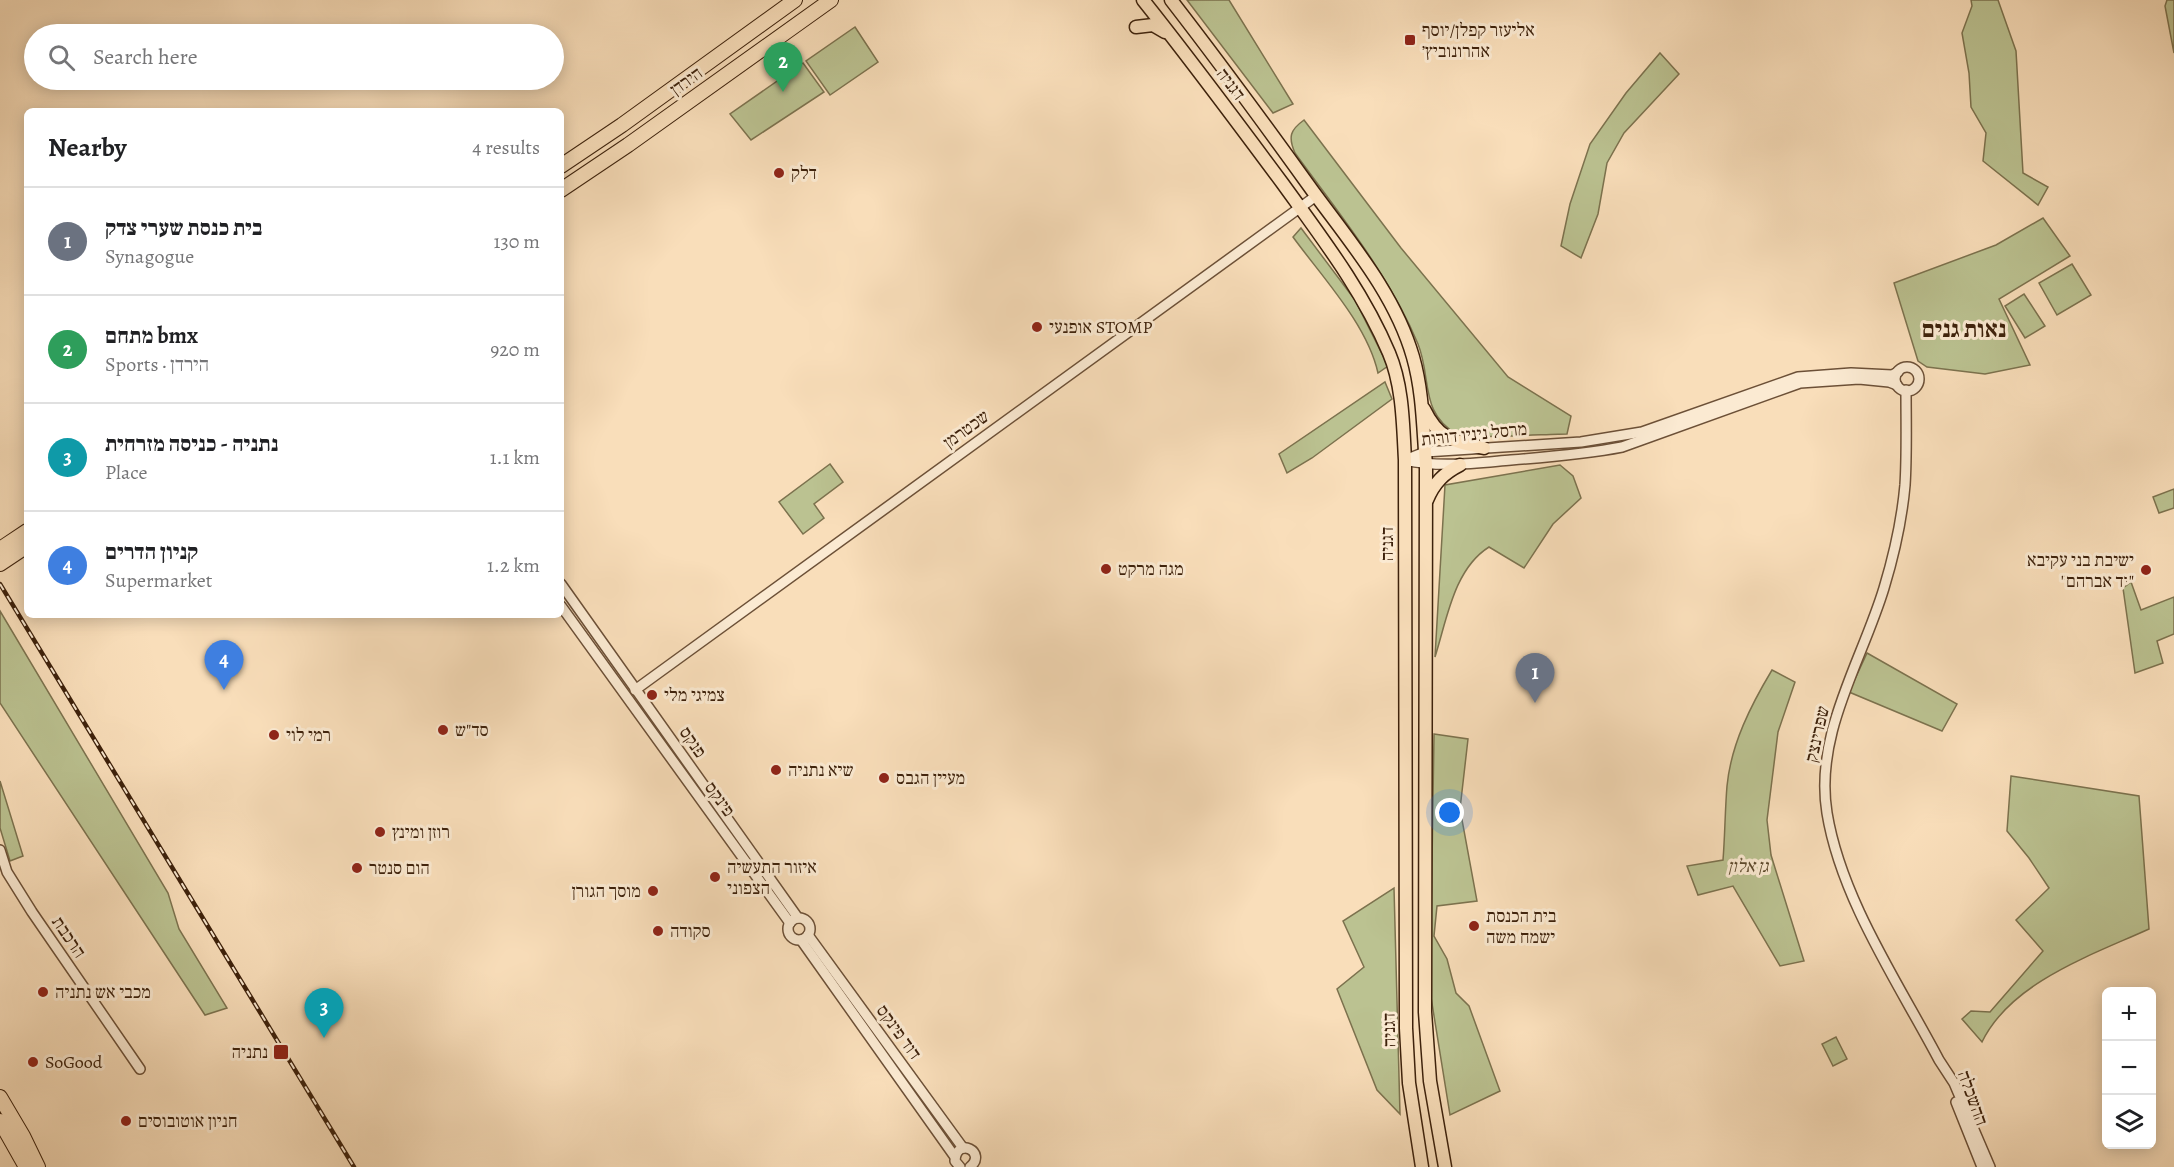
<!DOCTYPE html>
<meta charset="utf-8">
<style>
:root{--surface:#fff;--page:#f2f2f2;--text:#202124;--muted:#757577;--line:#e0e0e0;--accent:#8f2418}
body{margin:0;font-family:Alegreya,"Frank Ruhl Libre",serif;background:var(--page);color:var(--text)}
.controls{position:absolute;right:18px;bottom:18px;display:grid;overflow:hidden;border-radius:9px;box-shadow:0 3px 15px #0003}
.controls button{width:54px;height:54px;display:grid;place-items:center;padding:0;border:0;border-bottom:2px solid var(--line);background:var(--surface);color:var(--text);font:30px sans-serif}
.you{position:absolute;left:1450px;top:813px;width:21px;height:21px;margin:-15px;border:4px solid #fff;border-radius:50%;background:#1a73e8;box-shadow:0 0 0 9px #1a73e833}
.badge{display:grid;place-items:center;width:39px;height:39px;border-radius:50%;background:var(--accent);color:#fff;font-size:20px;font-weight:700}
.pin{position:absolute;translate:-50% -50px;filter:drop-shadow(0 2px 3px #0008)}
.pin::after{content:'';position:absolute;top:32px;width:21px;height:18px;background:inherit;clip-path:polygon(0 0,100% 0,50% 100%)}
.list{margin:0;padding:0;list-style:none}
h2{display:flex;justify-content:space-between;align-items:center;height:78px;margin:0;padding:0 24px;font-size:26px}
h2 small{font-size:20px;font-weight:400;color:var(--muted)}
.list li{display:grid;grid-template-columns:39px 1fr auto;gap:18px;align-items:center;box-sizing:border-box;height:108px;padding:0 24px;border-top:2px solid var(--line)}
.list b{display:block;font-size:22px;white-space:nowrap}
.list p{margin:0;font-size:20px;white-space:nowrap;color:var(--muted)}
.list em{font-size:20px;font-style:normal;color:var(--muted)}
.icon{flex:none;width:33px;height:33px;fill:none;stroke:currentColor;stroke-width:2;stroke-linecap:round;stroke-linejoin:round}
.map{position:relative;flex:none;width:2174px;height:1167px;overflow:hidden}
.search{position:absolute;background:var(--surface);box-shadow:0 3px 15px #0003;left:24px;top:24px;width:540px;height:66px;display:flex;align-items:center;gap:15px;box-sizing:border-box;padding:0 21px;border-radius:33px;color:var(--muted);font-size:22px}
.panel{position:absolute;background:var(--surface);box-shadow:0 3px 15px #0003;left:24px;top:108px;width:540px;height:510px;border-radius:9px}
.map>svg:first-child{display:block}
.green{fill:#bbc291;stroke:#7c724e;stroke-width:1.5}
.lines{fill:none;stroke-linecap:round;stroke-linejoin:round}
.minor-casing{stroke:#6c5037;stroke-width:12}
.major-casing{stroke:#3d210b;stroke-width:15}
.highway-casing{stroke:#3d210b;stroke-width:16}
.minor{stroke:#fbead2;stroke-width:9}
.major{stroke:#f9deba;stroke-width:12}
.highway{stroke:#f9deba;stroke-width:14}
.rail-casing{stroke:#3d210b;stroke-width:4.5}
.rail{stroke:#fbead2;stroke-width:2;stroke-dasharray:7;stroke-linecap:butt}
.poi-dot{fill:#8f2418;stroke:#fbead2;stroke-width:2}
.labels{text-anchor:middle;stroke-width:6;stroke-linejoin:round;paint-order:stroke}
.poi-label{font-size:18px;fill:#3d210b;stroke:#fbead2;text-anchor:start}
.street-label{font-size:18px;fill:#3d210b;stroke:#fbead2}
.park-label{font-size:18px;font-style:italic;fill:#5c492c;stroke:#fbead2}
.district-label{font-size:24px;font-weight:bold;fill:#3d210b;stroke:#fbead2}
</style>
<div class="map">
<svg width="2174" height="1167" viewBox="0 0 2174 1167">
<rect width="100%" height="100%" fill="#f9deba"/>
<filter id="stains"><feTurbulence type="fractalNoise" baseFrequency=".00333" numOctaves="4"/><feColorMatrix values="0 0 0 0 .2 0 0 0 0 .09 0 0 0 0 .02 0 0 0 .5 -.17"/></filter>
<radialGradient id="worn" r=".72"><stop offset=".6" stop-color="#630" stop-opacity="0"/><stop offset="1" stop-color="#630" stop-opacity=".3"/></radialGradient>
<g class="green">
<polygon points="1187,0 1229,0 1293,104 1273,113"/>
<polygon points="1971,0 1998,0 2016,51 2023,173 2048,187 2038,205 1983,161 1986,133 1971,107 1969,73 1962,33 1972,6"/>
<polygon points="2167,0 2174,0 2174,53 2165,6"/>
<polygon points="855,27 878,62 830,95 806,61"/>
<polygon points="1660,53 1679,74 1624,133 1607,163 1598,214 1581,258 1561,246 1570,204 1590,144 1626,93"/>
<polygon points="803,63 824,92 751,140 730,114"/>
<path d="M1304 120 1401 248 1508 377 1571 416 1567 434C1551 434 1466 439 1458 435 1419 413 1432 379 1418 344 1389 274 1339 214 1295 153 1288 137 1290 130 1304 120Z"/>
<polygon points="2043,218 2070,256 1999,299 2030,365 1985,374 1927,367 1918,361 1894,283 1996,245"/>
<path d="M1301 228 1355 300 1388 366 1378 373C1367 324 1322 277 1293 237Z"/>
<polygon points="2072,264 2091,295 2057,315 2039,283"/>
<polygon points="2024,294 2045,326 2025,338 2005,306"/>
<polygon points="1385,382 1392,399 1312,458 1287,473 1279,454"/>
<polygon points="830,464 843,482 814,504 824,518 803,534 779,502"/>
<path d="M1560 465 1573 476 1581 498 1553 524 1524 568 1489 547C1454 569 1447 619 1435 657L1445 485Z"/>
<polygon points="2174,489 2174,508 2159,513 2153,497"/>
<polygon points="2131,582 2141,610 2174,597 2174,634 2157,641 2163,663 2135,673 2123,588"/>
<polygon points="0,611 168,893 179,929 227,1008 205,1015 0,703"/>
<polygon points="1867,653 1957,704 1942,731 1849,692"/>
<path d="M1772 670 1795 682 1778 732 1767 820 1771 855 1804 961 1780 966 1733 886 1698 895 1687 866 1723 860C1725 835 1725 810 1727 786 1731 744 1751 705 1772 670Z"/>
<polygon points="1434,734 1468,739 1460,809 1477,901 1437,906 1434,936 1447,959 1456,993 1469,1006 1500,1091 1450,1115 1430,991"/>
<path d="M2011 776 2139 796 2149 929C2092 955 2011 982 1982 1042L1962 1019 1971 1011 1990 1012 2043 951 2016 920 2049 888 2029 858 2007 831Z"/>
<polygon points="0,781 23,856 10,861 0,828"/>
<polygon points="1394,888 1400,1114 1377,1090 1337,989 1364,967 1343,921"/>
<polygon points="1836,1037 1847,1059 1833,1066 1822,1044"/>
</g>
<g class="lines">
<g class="minor-casing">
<g id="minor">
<circle cx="1907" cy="379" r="12"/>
<path d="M1906 390C1906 422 1907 454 1905 485 1902 519 1894 555 1884 588 1862 661 1814 734 1827 813 1841 899 1899 984 1939 1060L1954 1083 1990 1167"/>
<polyline points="1405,460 1425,452 1581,442 1642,432 1798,377 1851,373 1892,375 1898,372"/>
<path d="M1405 460C1440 468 1476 463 1511 460 1549 457 1586 454 1622 447L1800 383 1859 379 1889 382 1897 385"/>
<polyline points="561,584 798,918"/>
<polyline points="561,606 790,923"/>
<polyline points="635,690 1316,196"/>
<polyline points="0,850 7,872 32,912 140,1069"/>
<circle cx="799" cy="929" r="11"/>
<polyline points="808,935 963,1148"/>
<polyline points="801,940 955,1157"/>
<polyline points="1956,1102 1982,1167"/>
<path d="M960 1167 955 1161C956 1136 988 1152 970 1167"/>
</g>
</g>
<g class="major-casing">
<g id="major">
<path d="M1143 0C1191 60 1237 122 1283 184 1322 238 1363 291 1389 353 1403 386 1403 425 1405 460L1406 1028 1409 1083 1422 1167"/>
<path d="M1171 0C1219 62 1266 126 1312 190 1350 242 1395 294 1413 357 1423 392 1423 428 1426 465L1425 1012 1430 1081 1445 1167"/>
<polyline points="1136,27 1153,25 1165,32"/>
<path d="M1424 409C1439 440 1453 441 1484 448"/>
<path d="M1427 500C1434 483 1444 473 1460 465"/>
</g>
</g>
<g class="highway-casing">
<g id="highway">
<polyline points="561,166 622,125 795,0"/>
<polyline points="561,190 628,145 831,0"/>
<polyline points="0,549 27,531"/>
<polyline points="0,564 27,546"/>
<polyline points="0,1097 23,1136 38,1167"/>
<polyline points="0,1121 26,1167"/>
</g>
</g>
<use href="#minor" class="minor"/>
<use href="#major" class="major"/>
<use href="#highway" class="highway"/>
<g class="rail-casing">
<polyline id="rail" points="0,584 354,1167"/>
</g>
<use href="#rail" class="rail"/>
</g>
<g class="poi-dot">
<rect x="1404" y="34" width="12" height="12" rx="3"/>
<circle cx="779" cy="173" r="6"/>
<circle cx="1037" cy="327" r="6"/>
<circle cx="1106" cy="569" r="6"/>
<circle cx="2146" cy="570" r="6"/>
<circle cx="652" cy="695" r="6"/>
<circle cx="443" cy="730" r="6"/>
<circle cx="274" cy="735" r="6"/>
<circle cx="776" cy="770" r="6"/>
<circle cx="884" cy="778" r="6"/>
<circle cx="380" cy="832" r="6"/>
<circle cx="357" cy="868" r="6"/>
<circle cx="715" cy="877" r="6"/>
<circle cx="653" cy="891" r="6"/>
<circle cx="1474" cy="926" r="6"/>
<circle cx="658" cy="931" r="6"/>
<circle cx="43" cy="992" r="6"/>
<rect x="273" y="1044" width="16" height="16" rx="3"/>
<circle cx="33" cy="1062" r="6"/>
<circle cx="126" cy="1121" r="6"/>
</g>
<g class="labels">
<g class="poi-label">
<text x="1422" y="36">אליעזר קפלן/יוסף<tspan x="1422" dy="21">אהרונוביץ׳</tspan></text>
<text x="791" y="179">דלק</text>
<text x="1049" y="333">אופנעי STOMP</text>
<text x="2134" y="566" text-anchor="end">ישיבת בני עקיבא<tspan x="2134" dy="21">"יד אברהם"</tspan></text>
<text x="1118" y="575">מגה מרקט</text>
<text x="664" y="701">צמיגי מלי</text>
<text x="455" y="736">סד"ש</text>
<text x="286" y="741">רמי לוי</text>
<text x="788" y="776">שיא נתניה</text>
<text x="896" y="784">מעיין הגבס</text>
<text x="392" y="838">רוזן ומינץ</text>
<text x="727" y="873">איזור התעשיה<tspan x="727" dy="21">הצפוני</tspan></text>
<text x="369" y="874">הום סנטר</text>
<text x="641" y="897" text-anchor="end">מוסך הגורן</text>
<text x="1486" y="922">בית הכנסת<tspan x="1486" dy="21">ישמח משה</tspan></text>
<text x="670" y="937">סקודה</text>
<text x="55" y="998">מכבי אש נתניה</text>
<text x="268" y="1058" text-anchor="end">נתניה</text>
<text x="45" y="1068">SoGood</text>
<text x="138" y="1127">חניון אוטובוסים</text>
</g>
<g class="street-label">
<text transform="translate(686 81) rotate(-36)" y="6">הירדן</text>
<text transform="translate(1231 84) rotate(53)" y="6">דגניה</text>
<text transform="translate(966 429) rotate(-36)" y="6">שכטרמן</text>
<text transform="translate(1474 434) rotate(-6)" y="6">מרסל ניניו דורות</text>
<text transform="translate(1387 544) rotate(-90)" y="6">דגניה</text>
<text transform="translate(1817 734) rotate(-77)" y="6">שפרינצק</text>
<text transform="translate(693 742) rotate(55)" y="6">פנקס</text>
<text transform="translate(720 799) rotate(54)" y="6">פינקס</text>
<text transform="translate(69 937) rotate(56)" y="6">הרכבת</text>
<text transform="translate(1389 1030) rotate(-91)" y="6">דגניה</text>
<text transform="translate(899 1032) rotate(54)" y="6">דוד פינקס</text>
<text transform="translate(1973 1098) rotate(70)" y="6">ההשכלה</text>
</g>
<g class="park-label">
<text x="1748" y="872">גן אלון</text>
</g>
<g class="district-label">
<text x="1964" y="337">נאות גנים</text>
</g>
</g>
<rect width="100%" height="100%" filter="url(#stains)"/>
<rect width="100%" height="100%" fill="url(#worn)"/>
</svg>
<div class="controls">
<button>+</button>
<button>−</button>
<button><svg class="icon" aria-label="layers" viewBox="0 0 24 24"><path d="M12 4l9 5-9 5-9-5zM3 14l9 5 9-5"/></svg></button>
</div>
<div class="you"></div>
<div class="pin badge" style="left:1535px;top:703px;background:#6b7280">1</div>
<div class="pin badge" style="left:783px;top:92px;background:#2e9e5b">2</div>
<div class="pin badge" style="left:324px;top:1038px;background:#0f9aa8">3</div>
<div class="pin badge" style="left:224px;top:690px;background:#3f7fe0">4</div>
<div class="search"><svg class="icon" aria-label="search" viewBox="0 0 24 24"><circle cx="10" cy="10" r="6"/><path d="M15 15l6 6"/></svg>Search here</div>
<section class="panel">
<h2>Nearby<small>4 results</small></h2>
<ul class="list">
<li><span class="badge" style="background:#6b7280">1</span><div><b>בית כנסת שערי צדק</b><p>Synagogue</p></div><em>130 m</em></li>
<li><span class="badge" style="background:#2e9e5b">2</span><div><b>מתחם bmx</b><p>Sports · הירדן</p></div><em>920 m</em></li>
<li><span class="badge" style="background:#0f9aa8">3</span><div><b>נתניה - כניסה מזרחית</b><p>Place</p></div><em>1.1 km</em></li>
<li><span class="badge" style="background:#3f7fe0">4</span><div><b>קניון הדרים</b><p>Supermarket</p></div><em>1.2 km</em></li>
</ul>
</section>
</div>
